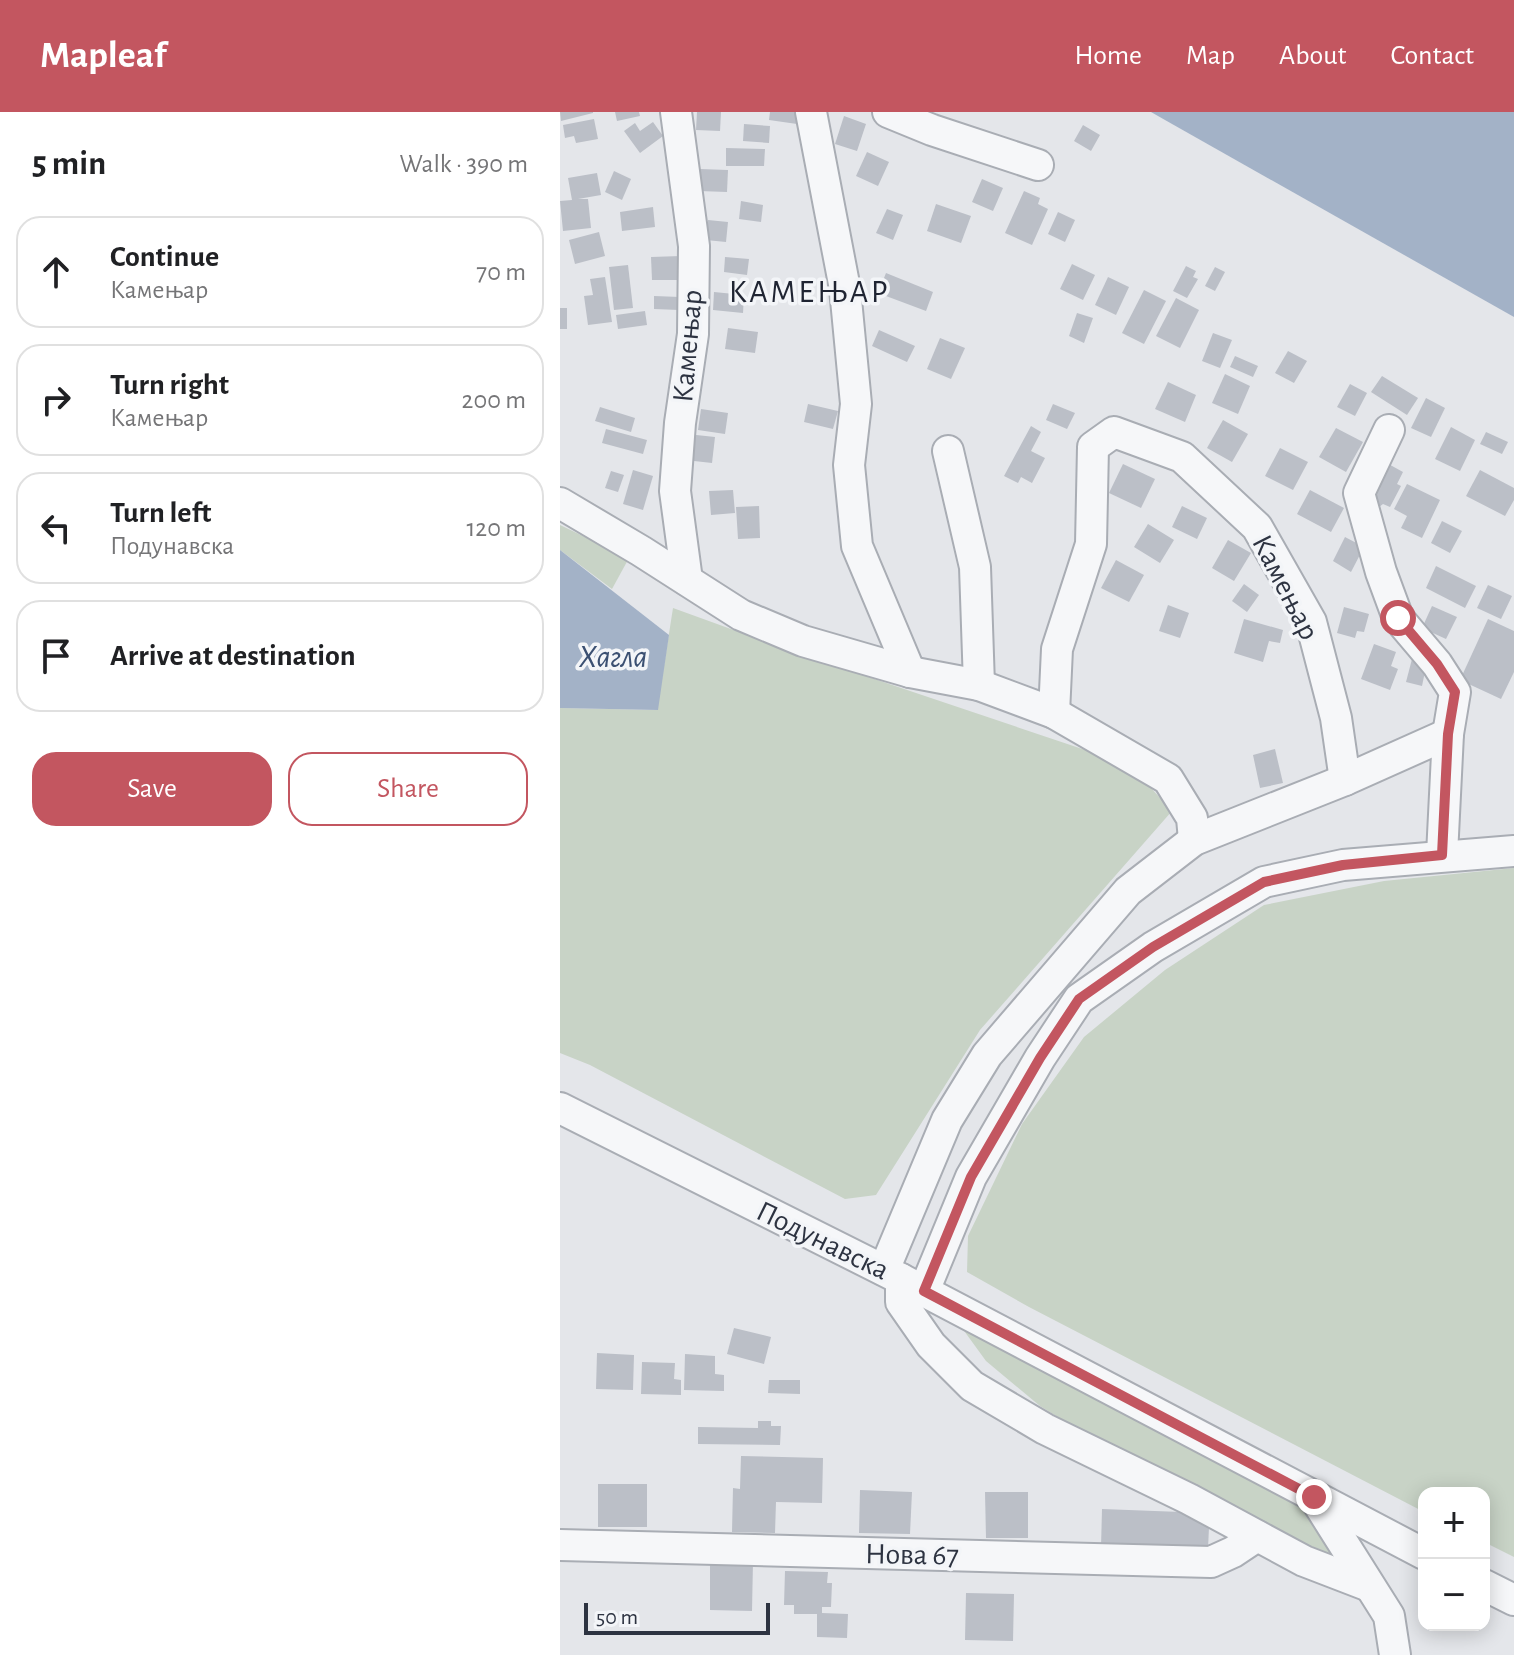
<!DOCTYPE html>
<meta charset="utf-8">
<style>
:root{--surface:#fff;--page:#f2f2f2;--text:#202124;--muted:#757577;--line:#e0e0e0;--accent:#c35660}
body{margin:0;font-family:"Alegreya Sans",sans-serif;background:var(--page);color:var(--text)}
.controls{position:absolute;right:24px;bottom:24px;display:grid;overflow:hidden;border-radius:16px;box-shadow:0 4px 20px #0003}
.controls button{width:72px;height:72px;display:grid;place-items:center;padding:0;border:0;border-bottom:2px solid var(--line);background:var(--surface);color:var(--text);font:40px sans-serif}
.scale{position:absolute;left:24px;bottom:20px;width:186px;box-sizing:border-box;padding-left:8px;border:4px solid #2d3341;border-top:0;font-size:22px;line-height:28px;white-space:nowrap;color:#2d3341;-webkit-text-stroke:6px #f3f5f8;paint-order:stroke}
.stop{position:absolute;width:24px;height:24px;margin:-18px;border:6px solid #c35660;border-radius:50%;background:#fff}
.stop.end{background:#c35660;border-color:#fff;box-shadow:0 2px 8px #0008}
.list{margin:0;padding:0;list-style:none}
h2{display:flex;justify-content:space-between;align-items:center;height:104px;margin:0;padding:0 32px;font-size:34px}
h2 small{font-size:26px;font-weight:400;color:var(--muted)}
.list li{display:grid;grid-template-columns:52px 1fr auto;gap:24px;align-items:center;box-sizing:border-box;height:112px;margin:0 16px 16px;padding:0 16px;border:2px solid var(--line);border-radius:24px}
.list b{display:block;font-size:30px;white-space:nowrap}
.list p{margin:0;font-size:26px;white-space:nowrap;color:var(--muted)}
.list em{font-size:26px;font-style:normal;color:var(--muted)}
.actions{display:flex;gap:16px;padding:24px 32px}
.actions a{flex:1;padding:18px 0;border:2px solid var(--accent);border-radius:24px;text-align:center;font-size:28px;color:var(--accent)}
.actions .main{background:var(--accent);color:#fff}
.icon{flex:none;width:44px;height:44px;fill:none;stroke:currentColor;stroke-width:2;stroke-linecap:round;stroke-linejoin:round}
.map{position:relative;flex:none;width:954px;height:1543px;overflow:hidden}
header{display:flex;align-items:center;gap:48px;box-sizing:border-box;height:112px;padding:0 40px;background:var(--accent);color:#fff}
header strong{font-size:38px}
nav{display:flex;gap:44px;margin-inline-start:auto;font-size:28px}
main{display:flex}
aside{flex:1;background:var(--surface)}
.map>svg:first-child{display:block}
.green{fill:#c8d3c6}
.water{fill:#a3b2c7}
.building{fill:#bbbfc7}
.lines{fill:none;stroke-linecap:round;stroke-linejoin:round}
.minor-casing{stroke:#a9adb4;stroke-width:34}
.minor{stroke:#f6f7f9;stroke-width:30}
.route{stroke:#c35660;stroke-width:10}
.labels{text-anchor:middle;stroke-width:7;stroke-linejoin:round;paint-order:stroke}
.street-label{font-size:30px;fill:#2d3341;stroke:#f3f5f8}
.neighbourhood-label{font-size:32px;letter-spacing:2px;fill:#1f2432;stroke:#f3f5f8}
.water-label{font-size:32px;font-style:italic;fill:#3b5072;stroke:#f3f5f8}
</style>
<header>
<strong>Mapleaf</strong>
<nav><a>Home</a><a>Map</a><a>About</a><a>Contact</a></nav>
</header>
<main>
<aside>
<h2>5 min<small>Walk · 390 m</small></h2>
<ul class="list">
<li><svg class="icon" aria-label="ahead" viewBox="0 0 24 24"><path d="M12 20V5M6 11l6-6 6 6"/></svg><div><b>Continue</b><p>Камењар</p></div><em>70 m</em></li>
<li><svg class="icon" aria-label="right" viewBox="0 0 24 24"><path d="M7 20v-9h11M14 6l5 5-5 5"/></svg><div><b>Turn right</b><p>Камењар</p></div><em>200 m</em></li>
<li><svg class="icon" aria-label="left" viewBox="0 0 24 24"><path d="M17 20v-9H6M10 6l-5 5 5 5"/></svg><div><b>Turn left</b><p>Подунавска</p></div><em>120 m</em></li>
<li><svg class="icon" aria-label="arrive" viewBox="0 0 24 24"><path d="M6 21V4h12l-3 4 3 4H6"/></svg><div><b>Arrive at destination</b></div></li>
</ul>
<div class="actions"><a class="main">Save</a><a>Share</a></div>
</aside>
<div class="map">
<svg width="954" height="1543" viewBox="0 0 954 1543">
<rect width="100%" height="100%" fill="#e4e6ea"/>
<g class="green">
<polygon points="0,413 69,446 52,477 0,438"/>
<polygon points="113,496 234,540 570,653 612,699 420,918 316,1083 285,1087 30,953 0,941 0,596 97,598"/>
<polygon points="954,756 954,1445 924,1430 924,1381 864,1381 864,1400 469,1195 407,1160 408,1124 462,1012 524,925 605,858 704,793 824,769"/>
<polygon points="394,1205 760,1405 792,1459 744,1431 540,1331 480,1294 426,1249"/>
</g>
<g class="water">
<polygon points="591,0 954,0 954,205 605,8"/>
<polygon points="0,438 109,523 98,598 0,596"/>
</g>
<g class="building">
<polygon points="0,0 33,0 33,1 1,9"/>
<polygon points="55,0 79,0 80,4 57,9"/>
<polygon points="137,0 161,0 160,19 136,18"/>
<polygon points="210,0 238,0 237,12 209,8"/>
<polygon points="284,4 306,12 297,39 275,32"/>
<polygon points="34,7 38,27 16,31 14,24 5,26 3,13"/>
<polygon points="93,10 103,24 80,41 64,19 75,11 80,19"/>
<polygon points="184,12 210,14 209,31 183,29"/>
<polygon points="523,13 540,23 531,39 514,29"/>
<polygon points="166,36 205,37 204,54 166,54"/>
<polygon points="307,40 329,50 318,74 296,64"/>
<polygon points="140,57 168,58 167,80 139,79"/>
<polygon points="54,59 71,67 62,88 45,80"/>
<polygon points="37,61 41,83 18,87 28,87 31,116 3,119 0,89 12,88 8,66"/>
<polygon points="422,67 443,76 433,99 412,90"/>
<polygon points="464,79 480,86 478,92 488,97 472,133 445,121"/>
<polygon points="181,89 203,93 201,110 179,107"/>
<polygon points="376,92 411,104 401,131 367,119"/>
<polygon points="93,95 95,115 62,119 60,100"/>
<polygon points="327,97 343,103 333,128 316,121"/>
<polygon points="498,100 515,108 505,130 488,122"/>
<polygon points="148,108 168,110 166,130 146,128"/>
<polygon points="39,120 45,144 15,152 9,128"/>
<polygon points="121,144 122,168 92,168 91,145"/>
<polygon points="165,145 189,147 187,163 164,160"/>
<polygon points="512,152 535,163 523,188 500,177"/>
<polygon points="68,153 73,196 54,198 49,155"/>
<polygon points="626,154 636,159 633,165 638,167 627,186 613,179"/>
<polygon points="655,155 665,160 655,179 645,174"/>
<polygon points="326,161 373,180 366,199 318,181"/>
<polygon points="45,165 52,210 28,213 24,184 33,183 30,167"/>
<polygon points="548,165 569,175 556,203 535,193"/>
<polygon points="584,178 606,189 584,232 562,221"/>
<polygon points="154,180 184,183 183,201 153,198"/>
<polygon points="94,184 120,185 119,198 94,197"/>
<polygon points="616,186 639,198 620,236 596,224"/>
<rect x="0" y="196" width="7" height="21"/>
<polygon points="85,199 87,213 58,217 56,203"/>
<polygon points="517,201 533,206 524,231 509,224"/>
<polygon points="168,216 198,220 195,241 165,237"/>
<polygon points="319,218 355,234 347,250 312,234"/>
<polygon points="653,221 672,228 660,256 642,249"/>
<polygon points="380,226 405,236 391,267 367,257"/>
<polygon points="728,239 747,249 734,271 715,261"/>
<polygon points="675,244 698,254 693,265 670,255"/>
<polygon points="665,262 690,274 678,302 652,291"/>
<polygon points="822,264 858,286 847,303 811,280"/>
<polygon points="608,270 636,283 625,310 595,297"/>
<polygon points="790,272 807,281 795,304 777,295"/>
<polygon points="866,286 885,296 871,325 851,316"/>
<polygon points="248,292 278,299 273,317 244,310"/>
<polygon points="493,292 515,301 507,317 486,308"/>
<polygon points="40,295 75,306 71,320 35,309"/>
<polygon points="141,297 168,301 165,322 138,318"/>
<polygon points="663,308 688,322 672,350 647,336"/>
<polygon points="471,314 481,320 471,339 485,346 472,371 461,365 458,371 444,364"/>
<polygon points="891,315 915,328 900,359 875,347"/>
<polygon points="776,316 803,330 786,360 759,345"/>
<polygon points="46,317 87,328 83,342 42,331"/>
<polygon points="926,320 948,330 942,342 920,332"/>
<polygon points="127,322 155,325 152,351 125,348"/>
<polygon points="720,336 748,350 733,378 705,364"/>
<polygon points="823,349 843,360 837,372 841,374 830,395 823,392 811,401 806,386"/>
<polygon points="563,352 595,367 581,396 549,381"/>
<polygon points="73,358 93,364 83,398 63,392"/>
<polygon points="920,358 954,376 954,388 945,404 906,384"/>
<polygon points="51,359 64,363 58,380 45,376"/>
<polygon points="847,372 880,388 862,426 841,416 847,404 834,397"/>
<polygon points="173,378 175,401 151,403 149,379"/>
<polygon points="750,378 784,396 771,420 737,402"/>
<polygon points="199,394 200,426 178,427 176,395"/>
<polygon points="622,394 647,406 637,427 612,415"/>
<polygon points="882,409 902,419 890,441 871,431"/>
<polygon points="588,412 614,428 600,451 574,435"/>
<polygon points="785,425 804,435 791,460 773,449"/>
<polygon points="668,428 691,441 674,469 652,456"/>
<polygon points="556,448 584,463 569,490 541,476"/>
<polygon points="876,454 916,474 905,496 866,476"/>
<polygon points="684,472 699,483 687,500 672,489"/>
<polygon points="928,473 952,484 941,507 917,496"/>
<polygon points="608,493 629,501 620,526 599,519"/>
<polygon points="872,494 897,505 886,527 862,516"/>
<polygon points="784,495 809,502 804,520 797,519 795,526 777,521"/>
<polygon points="684,507 723,518 720,531 709,529 703,550 674,541"/>
<polygon points="928,507 954,519 954,560 941,587 900,568"/>
<polygon points="814,532 836,540 831,554 838,557 830,578 801,567"/>
<polygon points="852,547 867,550 862,574 846,570"/>
<polygon points="715,637 723,671 700,676 693,643"/>
<polygon points="174,1216 211,1225 204,1252 167,1242"/>
<polygon points="37,1241 74,1243 73,1278 36,1277"/>
<polygon points="125,1242 155,1244 155,1262 164,1263 164,1279 124,1278"/>
<polygon points="82,1250 115,1251 114,1267 121,1268 121,1283 81,1282"/>
<polygon points="209,1268 240,1268 240,1282 208,1281"/>
<polygon points="198,1309 211,1309 211,1314 221,1314 220,1333 138,1332 138,1315 198,1316"/>
<polygon points="181,1344 263,1346 262,1391 216,1390 215,1421 172,1420 173,1376 180,1377"/>
<rect x="38" y="1372" width="49" height="43"/>
<polygon points="300,1378 352,1380 350,1422 299,1421"/>
<polygon points="425,1380 468,1380 468,1426 426,1426"/>
<polygon points="542,1397 621,1400 649,1415 648,1437 541,1436"/>
<polygon points="150,1448 193,1449 192,1499 150,1498"/>
<polygon points="225,1459 268,1460 267,1471 272,1471 271,1495 262,1495 262,1501 288,1502 287,1526 257,1525 257,1502 234,1502 234,1493 224,1493"/>
<polygon points="406,1481 454,1482 453,1529 405,1528"/>
</g>
<g class="lines">
<g class="minor-casing">
<g id="minor">
<polyline points="116,0 134,134 133,222 120,311 115,379 127,468"/>
<polyline points="251,0 285,177 296,292 289,353 297,434 350,560"/>
<polyline points="328,0 372,18 478,53"/>
<polyline points="829,318 799,381 821,460 838,506 877,552 895,580 888,622 882,743"/>
<polyline points="388,339 415,455 419,573"/>
<polyline points="0,391 81,439 181,503 243,529 350,560 419,573 494,601 608,667 632,706 634,728"/>
<polyline points="494,601 497,537 531,432 533,335 554,320 622,345 697,415 751,510 776,606 785,668"/>
<polyline points="0,996 341,1167 864,1442"/>
<polyline points="324,1158 387,1008 427,943 568,779 634,728 785,668 888,622"/>
<polyline points="341,1167 341,1190 371,1233 412,1274 485,1317 629,1387 744,1449 809,1474"/>
<polyline points="364,1179 411,1065 480,946 519,887 593,835 704,770 783,753 954,739"/>
<polyline points="754,1385 829,1504 835,1543"/>
<polyline points="0,1433 651,1450 673,1440 697,1424"/>
<polyline points="924,1473 954,1488"/>
</g>
</g>
<use href="#minor" class="minor"/>
</g>
<g class="lines">
<polyline class="route" points="754,1385 364,1179 411,1065 480,946 519,887 593,835 704,770 783,753 882,743 888,622 895,580 877,552 838,506"/>
</g>
<g class="labels">
<g class="street-label">
<text transform="translate(127 234) rotate(-85)" y="10">Камењар</text>
<text transform="translate(726 475) rotate(63)" y="10">Камењар</text>
<text transform="translate(263 1128) rotate(26)" y="10">Подунавска</text>
<text transform="translate(352 1442) rotate(1)" y="10">Нова 67</text>
</g>
<g class="neighbourhood-label">
<text x="249" y="190">КАМЕЊАР</text>
</g>
<g class="water-label">
<text x="53" y="555">Хагла</text>
</g>
</g>
</svg>
<div class="controls">
<button>+</button>
<button>−</button>
</div>
<div class="scale">50 m</div>
<div class="stop" style="left:838px;top:506px"></div>
<div class="stop end" style="left:754px;top:1385px"></div>
</div>
</main>
